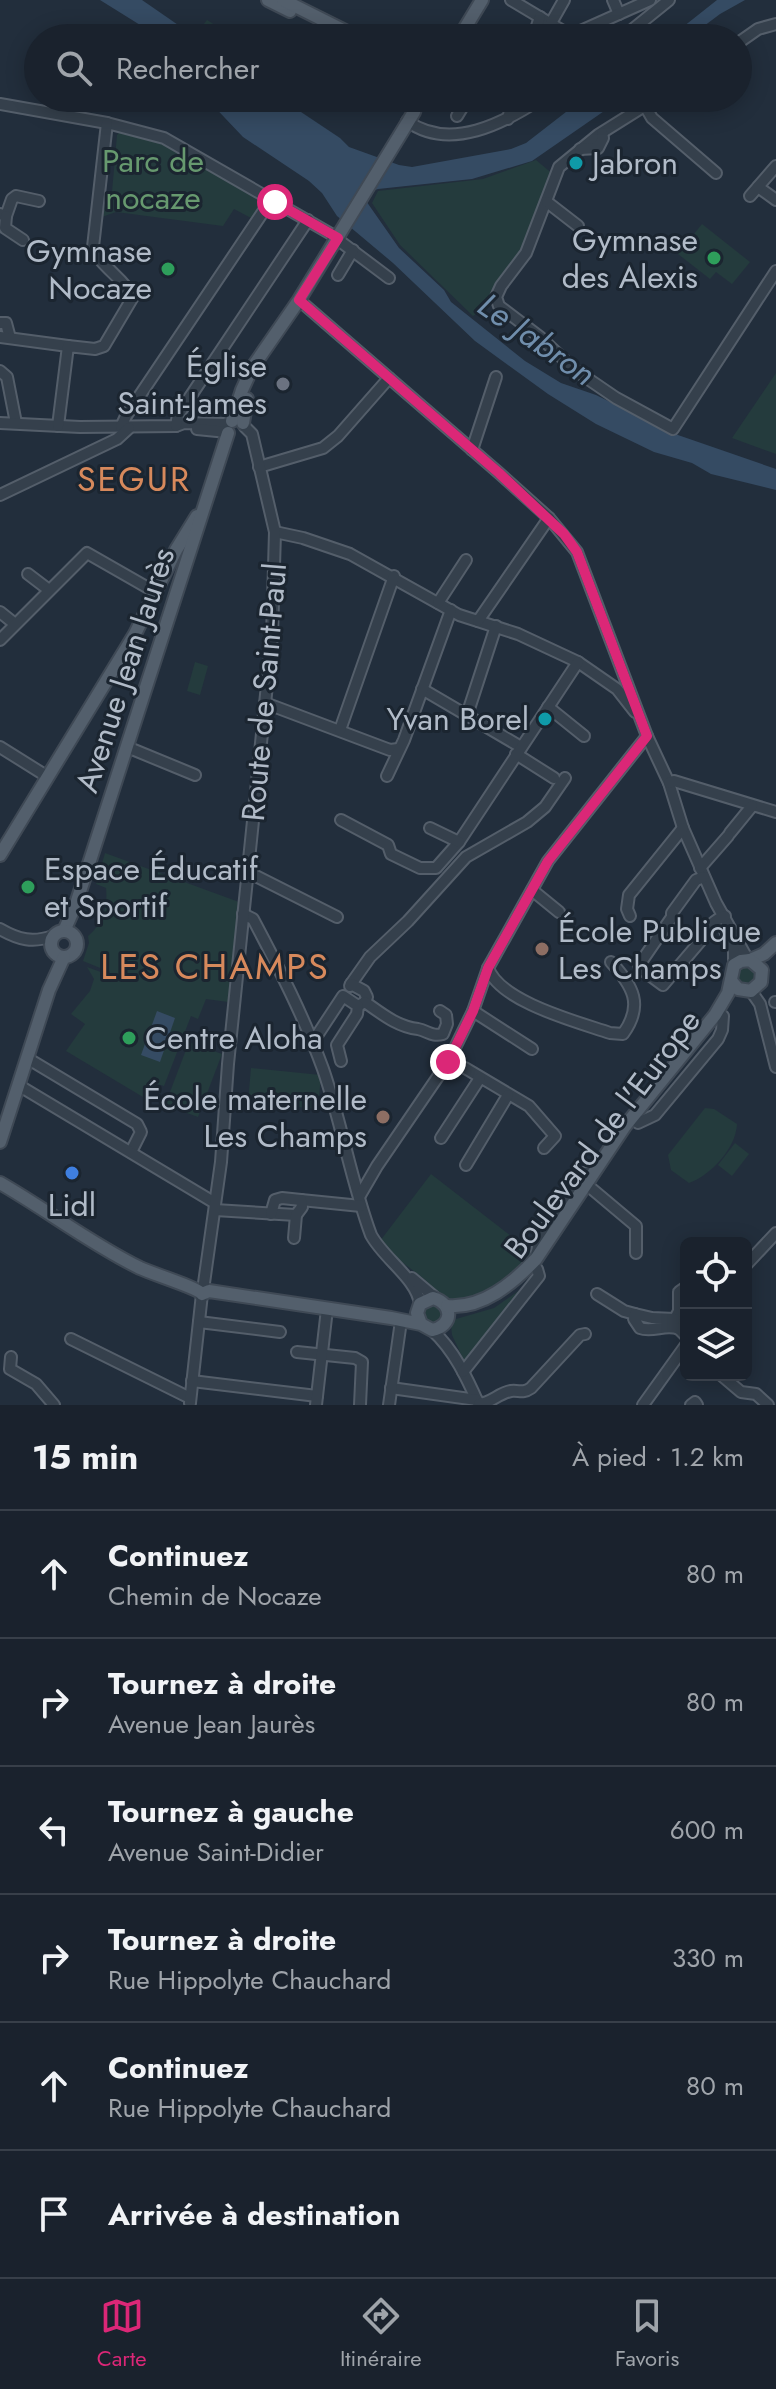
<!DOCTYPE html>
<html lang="fr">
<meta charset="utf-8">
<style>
:root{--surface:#1a222d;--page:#232a35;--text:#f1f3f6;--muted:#9fa4aa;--line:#383f49;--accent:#db2777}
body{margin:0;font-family:Jost,sans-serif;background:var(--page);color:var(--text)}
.controls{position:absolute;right:24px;bottom:24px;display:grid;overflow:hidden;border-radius:12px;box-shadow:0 4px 20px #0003}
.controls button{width:72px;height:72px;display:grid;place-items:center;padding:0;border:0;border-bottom:2px solid var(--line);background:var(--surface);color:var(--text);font:40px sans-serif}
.stop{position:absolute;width:24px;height:24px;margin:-18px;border:6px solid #db2777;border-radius:50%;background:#fff}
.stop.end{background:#db2777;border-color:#fff;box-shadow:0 2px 8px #0008}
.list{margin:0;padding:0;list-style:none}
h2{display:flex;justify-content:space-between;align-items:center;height:104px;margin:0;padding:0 32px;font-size:34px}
h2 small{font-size:26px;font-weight:400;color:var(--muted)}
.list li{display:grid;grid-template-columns:52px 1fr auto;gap:24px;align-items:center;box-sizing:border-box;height:128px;padding:0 32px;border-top:2px solid var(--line)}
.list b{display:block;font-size:30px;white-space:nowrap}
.list p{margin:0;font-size:26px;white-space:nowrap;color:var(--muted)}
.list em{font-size:26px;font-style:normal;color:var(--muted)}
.icon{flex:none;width:44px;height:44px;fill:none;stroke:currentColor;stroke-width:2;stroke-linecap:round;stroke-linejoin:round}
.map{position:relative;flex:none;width:776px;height:1405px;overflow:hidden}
.search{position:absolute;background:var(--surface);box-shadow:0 4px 20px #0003;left:24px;right:24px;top:24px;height:88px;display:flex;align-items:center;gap:20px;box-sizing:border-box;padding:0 28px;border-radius:44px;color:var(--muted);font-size:30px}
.sheet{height:872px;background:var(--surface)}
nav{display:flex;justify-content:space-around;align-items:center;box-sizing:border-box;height:112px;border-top:2px solid var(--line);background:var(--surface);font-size:22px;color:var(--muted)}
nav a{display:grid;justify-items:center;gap:4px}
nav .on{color:var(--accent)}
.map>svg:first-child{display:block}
.green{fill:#243b3d}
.water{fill:#354b63}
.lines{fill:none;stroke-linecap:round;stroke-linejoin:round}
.minor-casing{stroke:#545e6a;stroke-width:14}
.major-casing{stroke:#3f4955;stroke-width:16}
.minor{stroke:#35404c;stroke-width:10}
.major{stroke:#535f6c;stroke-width:12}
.route{stroke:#db2777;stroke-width:10}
.culture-dot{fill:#0f9aa8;stroke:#1b2530;stroke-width:3}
.leisure-dot{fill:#2e9e5b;stroke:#1b2530;stroke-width:3}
.worship-dot{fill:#6b7280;stroke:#1b2530;stroke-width:3}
.education-dot{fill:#8d6e63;stroke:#1b2530;stroke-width:3}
.shop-dot{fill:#3f7fe0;stroke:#1b2530;stroke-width:3}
.labels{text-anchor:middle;stroke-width:6;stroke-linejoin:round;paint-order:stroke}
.park-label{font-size:32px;fill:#67996f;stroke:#1b2530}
.poi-label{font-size:32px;fill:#b1bbc8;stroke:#1b2530;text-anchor:end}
.street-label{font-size:32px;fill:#b1bbc8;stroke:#1b2530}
.water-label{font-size:34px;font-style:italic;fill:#708eac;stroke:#1b2530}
.neighbourhood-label{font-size:34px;letter-spacing:2px;fill:#d7895c;stroke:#1b2530}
.quarter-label{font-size:36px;letter-spacing:2px;fill:#d7895c;stroke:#1b2530}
</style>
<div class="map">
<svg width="776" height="1405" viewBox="0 0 776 1405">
<rect width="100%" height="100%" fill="#222e3c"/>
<g class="green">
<polygon points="207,20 236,38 201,38 196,34"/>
<polygon points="122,130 156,137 267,199 253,219 234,209 223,226 116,212 99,218 100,204 111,203 117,135"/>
<polygon points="536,160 554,175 523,252 494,303 473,316 400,245 372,203 378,191 483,179"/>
<polygon points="702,224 750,262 732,284 716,272 710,279 678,254"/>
<polygon points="776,373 776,454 732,438"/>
<polygon points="195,662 208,666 200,695 187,691"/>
<path d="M105 853 239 902 228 1002 206 999 198 1019 191 1016 164 1086 154 1083 148 1100 66 1051 85 1024 71 1014 90 991 94 979 87 967 109 975 110 972 83 961 89 943 88 936C103 924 108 907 106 888L96 884Z"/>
<circle cx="747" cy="975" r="9"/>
<polygon points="189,1042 222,1054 198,1117 165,1105"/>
<polygon points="251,1068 321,1075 318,1109 248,1102"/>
<path d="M705 1108 714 1109 737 1124C736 1148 711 1175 689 1183L671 1170 668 1155Z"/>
<polygon points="735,1143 749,1154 732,1176 718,1165"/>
<path d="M431 1174 534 1254C519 1267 474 1308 453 1301 442 1297 432 1286 423 1278 408 1266 392 1257 380 1241Z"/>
<polygon points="534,1280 466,1365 452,1335 451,1325 456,1319 494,1308"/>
<circle cx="433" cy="1314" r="10"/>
</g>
<g class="water">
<polygon points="100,0 142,0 197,38 161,38"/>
<polygon points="717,0 745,0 720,14 688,38 669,38"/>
<polygon points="206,98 280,98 340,138 349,147 399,165 412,167 511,149 526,143 584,98 623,98 532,161 472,179 378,189 366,193 364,198 399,248 444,290 451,302 525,361 561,383 596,395 675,434 776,469 776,490 711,474 692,463 654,452 596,424 548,394 475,341 393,263 337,216 322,193 309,181 243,137"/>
<polygon points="157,1011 175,1018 160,1062 141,1055"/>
</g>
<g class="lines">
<g class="minor-casing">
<g id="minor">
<polyline points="511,0 573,37"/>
<polyline points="613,0 619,14"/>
<polyline points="551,23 564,0"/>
<polyline points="533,38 540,17"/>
<polyline points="565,38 650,0"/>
<polyline points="622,38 669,0"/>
<polyline points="738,43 758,29 776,24"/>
<polyline points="657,98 598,135 559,167 526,253 501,286 496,297 499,306 540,337 575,370 616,398 673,429 776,271"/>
<polyline points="0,104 107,123 164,138 338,238"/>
<polyline points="645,106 652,118 716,173"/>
<polyline points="457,116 468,98"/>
<polyline points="508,119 513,98"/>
<path d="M407 121C450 152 504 123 542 98"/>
<polyline points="580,149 598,148 603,138 602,133"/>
<polyline points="758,187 776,200"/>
<polyline points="750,196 776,166"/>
<polyline points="547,202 578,226"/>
<polyline points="0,214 6,216 12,199 16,196 39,201"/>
<polyline points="6,216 5,228 23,240"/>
<polyline points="337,239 389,278"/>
<polyline points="338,275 353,250"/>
<polyline points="299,300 499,473 549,518 577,552 647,736 669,783 683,828 716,903 748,960"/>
<polyline points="0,323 6,323 10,338"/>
<polyline points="0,337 68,346"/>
<polyline points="0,371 7,377 16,423"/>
<polyline points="0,423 80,427 176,426 184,423 227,424"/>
<path d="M58 426 68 346 95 349 104 346 133 297C124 278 100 267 93 247L107 123"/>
<polyline points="176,426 178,415 308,220"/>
<polyline points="121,427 126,416 271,200"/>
<polyline points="197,429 227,432"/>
<polyline points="472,450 496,377"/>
<polyline points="259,467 323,448 338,436 389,378"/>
<polyline points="0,495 117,439 129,428"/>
<polyline points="275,532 303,538 350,554 459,615 518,634 578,662 617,689 635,712"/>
<polyline points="28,574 49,590"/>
<polyline points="438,603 466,560"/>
<polyline points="0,612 15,624"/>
<polyline points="478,621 549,518"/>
<polyline points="0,640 87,553 157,593"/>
<polyline points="422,689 521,747"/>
<polyline points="265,703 390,750 398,749"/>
<polyline points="548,707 584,736"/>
<polyline points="467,715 496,626"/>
<polyline points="340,730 394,576"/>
<polyline points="0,747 48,777"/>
<polyline points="127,747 195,775"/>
<polyline points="516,754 554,778"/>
<polyline points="387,776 404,740 451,610"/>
<polyline points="669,783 674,781 776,812"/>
<polyline points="341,820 388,845 391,854 420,868 436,868 459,842 578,662"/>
<polyline points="430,828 459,842"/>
<polyline points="730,833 752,806"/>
<polyline points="700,868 728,836"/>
<polyline points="248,872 337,917"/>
<path d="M704 877 696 880 672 913V917L639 965 640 968 663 985 703 938C707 927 714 920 725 916"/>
<polyline points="532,890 559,912"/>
<path d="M243 914 253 919C279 968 304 1017 323 1069 342 1124 351 1181 371 1235 384 1259 417 1279 420 1304"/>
<polyline points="630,916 627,909 629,895 683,828"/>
<path d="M0 929C19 940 33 943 53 936"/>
<polyline points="725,931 734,951 734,965"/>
<path d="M488 968C500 1002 578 1022 610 1033L623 1034C644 1005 633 986 611 962"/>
<polyline points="351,984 370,957 408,921 466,857 527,822 545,807 565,778"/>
<polyline points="350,986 351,984 364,991 367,997 365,1002"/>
<polyline points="751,991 760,1004 776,1067"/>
<polyline points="775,1002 776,1002"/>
<path d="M358 1006 365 1002C382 1014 398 1027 418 1029 428 1031 432 1037 443 1034L447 1024 446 1015 440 1011"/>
<polyline points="473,1011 532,1049"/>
<polyline points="311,1038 318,1034 343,996 358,1006 357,1014 337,1045 341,1061"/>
<polyline points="27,1058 137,1124 141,1132 131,1152"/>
<polyline points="448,1062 465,1068 529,1106 555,1136 544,1148"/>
<polyline points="18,1085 215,1203"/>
<polyline points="638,1123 655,1115 718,1039 722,1030 723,1016"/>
<polyline points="441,1138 480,1078"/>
<polyline points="466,1165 508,1095"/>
<polyline points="592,1189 636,1226 636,1253"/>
<polyline points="359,1197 377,1166 448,1062 473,1011 488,968 548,861 647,736"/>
<polyline points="301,1200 361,1206"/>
<polyline points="215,1210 296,1215"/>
<polyline points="271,1214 275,1200 282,1198 301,1200 302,1207 296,1215 294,1238"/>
<polyline points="536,1258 540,1235 561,1208 579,1177 582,1173 594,1173"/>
<polyline points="746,1265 776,1233"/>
<polyline points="412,1278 437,1299"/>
<polyline points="204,1283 221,1162 228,1064 272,636 275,532 252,434 245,427"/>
<polyline points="686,1287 679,1292 679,1311 675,1319 679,1329 686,1336"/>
<polyline points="597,1294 624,1311 635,1314"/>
<path d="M675 1319 652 1318 635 1314 634 1319 640 1328C653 1333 666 1323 679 1329"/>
<polyline points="199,1322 280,1332"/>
<path d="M432 1330C454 1350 467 1378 479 1405"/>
<polyline points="71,1339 190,1398"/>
<polyline points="297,1352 355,1358 362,1362 360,1405"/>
<polyline points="11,1357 10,1369 36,1384 54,1405"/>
<polyline points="463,1372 539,1276 537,1269"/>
<polyline points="721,1375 741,1392 756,1394 768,1405"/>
<polyline points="192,1381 317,1396"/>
<polyline points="391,1388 477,1400"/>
<polyline points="190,1403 202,1294"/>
<path d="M479 1404C491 1403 499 1393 511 1391 520 1390 522 1394 531 1388L580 1335 585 1334"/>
<polyline points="316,1405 327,1309"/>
<polyline points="389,1405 401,1321"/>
<polyline points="643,1405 686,1345"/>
<polyline points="691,1405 695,1402 697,1405"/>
</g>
</g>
<g class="major-casing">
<g id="major">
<polyline points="268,0 290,11"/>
<polyline points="283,0 359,38"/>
<polyline points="459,38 482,0"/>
<polyline points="232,421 242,390 252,368 299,300 414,112 418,98"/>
<polyline points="243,423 247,399"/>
<polyline points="0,855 135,634 176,550 197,516"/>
<polyline points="64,931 76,904 228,433"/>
<circle cx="64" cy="944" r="13"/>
<polyline points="750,960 764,954 776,943"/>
<polyline points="0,1142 49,990 64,957"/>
<path d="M0 1183C47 1210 91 1244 140 1268 153 1274 198 1288 202 1294L209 1291 391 1318 421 1324 432 1330C453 1326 454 1304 433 1298L420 1304 417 1313 421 1324"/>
<path d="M447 1306C483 1309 513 1283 536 1259L625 1126 715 1015 728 993 734 965 741 961 750 960 762 970 761 982 751 991 738 989 732 982"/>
</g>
</g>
<use href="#minor" class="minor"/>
<use href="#major" class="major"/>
</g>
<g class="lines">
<polyline class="route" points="275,202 338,238 299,300 499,473 564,534 577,552 647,736 548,861 488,968 473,1011 448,1062"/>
</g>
<g class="culture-dot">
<circle cx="576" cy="163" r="8"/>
<circle cx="545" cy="719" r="8"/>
</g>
<g class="leisure-dot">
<circle cx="714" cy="258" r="8"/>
<circle cx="168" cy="269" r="8"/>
<circle cx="28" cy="887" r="8"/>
<circle cx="129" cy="1038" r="8"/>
</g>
<circle class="worship-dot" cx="283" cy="384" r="8"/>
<g class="education-dot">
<circle cx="542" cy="949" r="8"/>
<circle cx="383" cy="1117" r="8"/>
</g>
<circle class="shop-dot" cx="72" cy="1173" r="8"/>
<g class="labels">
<g class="park-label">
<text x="153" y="172">Parc de<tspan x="153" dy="37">nocaze</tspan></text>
</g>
<g class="poi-label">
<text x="592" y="174" text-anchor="start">Jabron</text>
<text x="698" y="251">Gymnase<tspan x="698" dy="37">des Alexis</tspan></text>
<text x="152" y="262">Gymnase<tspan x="152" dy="37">Nocaze</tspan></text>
<text x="267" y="377">Église<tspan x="267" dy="37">Saint-James</tspan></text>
<text x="529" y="730">Yvan Borel</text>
<text x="44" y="880" text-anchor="start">Espace Éducatif<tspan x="44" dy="37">et Sportif</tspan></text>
<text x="558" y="942" text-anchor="start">École Publique<tspan x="558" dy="37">Les Champs</tspan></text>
<text x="145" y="1049" text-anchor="start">Centre Aloha</text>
<text x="367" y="1110">École maternelle<tspan x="367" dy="37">Les Champs</tspan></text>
<text x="72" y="1216" text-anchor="middle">Lidl</text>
</g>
<g class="street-label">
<text transform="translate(125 670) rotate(-72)" y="11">Avenue Jean Jaurès</text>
<text transform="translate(264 692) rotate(-85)" y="11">Route de Saint-Paul</text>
<text transform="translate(602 1134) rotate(-53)" y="11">Boulevard de l'Europe</text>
</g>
<g class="water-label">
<text transform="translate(537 339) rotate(35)" y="12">Le Jabron</text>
</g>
<g class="neighbourhood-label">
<text x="134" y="491">SEGUR</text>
</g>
<g class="quarter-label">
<text x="215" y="979">LES CHAMPS</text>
</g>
</g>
</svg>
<div class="controls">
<button><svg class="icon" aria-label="locate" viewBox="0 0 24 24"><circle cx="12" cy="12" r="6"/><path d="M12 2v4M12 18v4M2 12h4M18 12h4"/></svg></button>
<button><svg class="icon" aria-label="layers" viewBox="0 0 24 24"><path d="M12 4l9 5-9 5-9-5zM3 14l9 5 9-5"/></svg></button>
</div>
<div class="stop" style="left:275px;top:202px"></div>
<div class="stop end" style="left:448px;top:1062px"></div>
<div class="search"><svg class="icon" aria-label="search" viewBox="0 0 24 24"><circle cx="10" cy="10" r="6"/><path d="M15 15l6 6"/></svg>Rechercher</div>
</div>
<section class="sheet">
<h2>15 min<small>À pied · 1.2 km</small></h2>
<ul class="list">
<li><svg class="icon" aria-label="ahead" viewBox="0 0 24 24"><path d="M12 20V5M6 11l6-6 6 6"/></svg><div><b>Continuez</b><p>Chemin de Nocaze</p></div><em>80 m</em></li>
<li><svg class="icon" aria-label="right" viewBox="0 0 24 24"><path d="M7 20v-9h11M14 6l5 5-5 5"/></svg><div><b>Tournez à droite</b><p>Avenue Jean Jaurès</p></div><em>80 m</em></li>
<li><svg class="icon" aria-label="left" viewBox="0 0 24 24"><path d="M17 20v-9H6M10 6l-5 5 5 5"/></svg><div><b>Tournez à gauche</b><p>Avenue Saint-Didier</p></div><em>600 m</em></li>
<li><svg class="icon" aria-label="right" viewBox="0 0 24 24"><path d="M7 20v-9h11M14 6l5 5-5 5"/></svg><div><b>Tournez à droite</b><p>Rue Hippolyte Chauchard</p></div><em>330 m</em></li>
<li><svg class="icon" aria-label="ahead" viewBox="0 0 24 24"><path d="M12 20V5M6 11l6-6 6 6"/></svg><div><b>Continuez</b><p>Rue Hippolyte Chauchard</p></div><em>80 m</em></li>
<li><svg class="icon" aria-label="arrive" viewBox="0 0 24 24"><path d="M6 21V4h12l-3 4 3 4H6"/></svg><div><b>Arrivée à destination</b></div></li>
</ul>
</section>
<nav>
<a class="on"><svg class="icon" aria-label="map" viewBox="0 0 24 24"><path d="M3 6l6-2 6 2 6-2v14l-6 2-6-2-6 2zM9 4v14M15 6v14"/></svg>Carte</a>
<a><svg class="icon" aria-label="directions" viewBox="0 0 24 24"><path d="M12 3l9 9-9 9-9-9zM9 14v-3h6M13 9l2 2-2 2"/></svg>Itinéraire</a>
<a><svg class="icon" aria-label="saved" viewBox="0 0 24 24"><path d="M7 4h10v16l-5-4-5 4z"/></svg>Favoris</a>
</nav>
